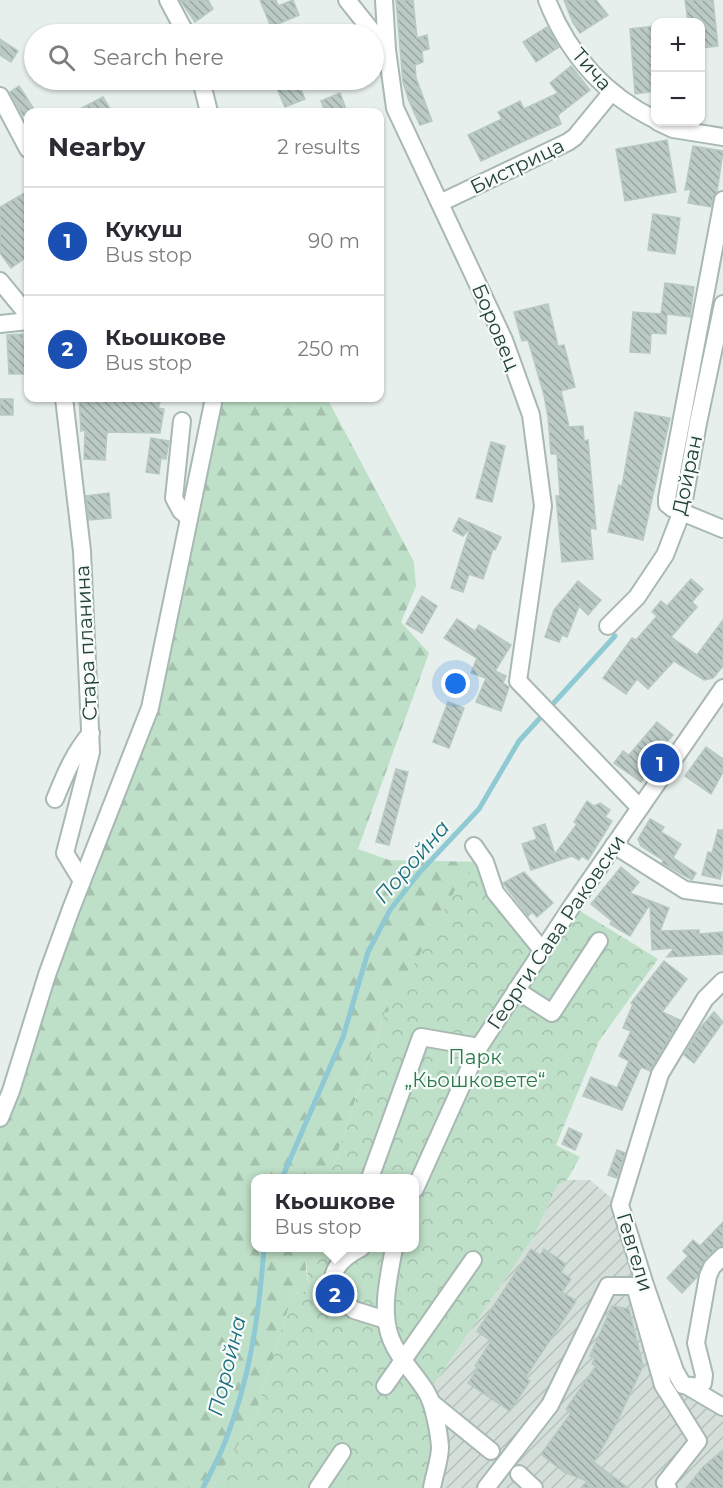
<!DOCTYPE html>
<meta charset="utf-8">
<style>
:root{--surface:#fff;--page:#f2f2f3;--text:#2b2b33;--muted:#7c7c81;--line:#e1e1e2;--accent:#7c3aed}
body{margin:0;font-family:Montserrat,sans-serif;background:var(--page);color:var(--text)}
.controls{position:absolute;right:18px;top:18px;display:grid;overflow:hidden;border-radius:12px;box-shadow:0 2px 4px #0004}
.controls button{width:54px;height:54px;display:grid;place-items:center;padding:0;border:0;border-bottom:2px solid var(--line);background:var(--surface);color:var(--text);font:30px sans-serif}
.you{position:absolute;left:456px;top:684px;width:21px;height:21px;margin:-15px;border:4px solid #fff;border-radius:50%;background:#1a73e8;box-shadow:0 0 0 9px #1a73e833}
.badge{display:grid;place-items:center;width:39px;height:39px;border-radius:50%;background:var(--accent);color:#fff;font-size:20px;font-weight:700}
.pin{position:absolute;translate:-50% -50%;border:3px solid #fff;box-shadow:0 2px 6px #0006}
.popup{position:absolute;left:251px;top:1174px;width:168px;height:78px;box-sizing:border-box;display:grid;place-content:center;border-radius:12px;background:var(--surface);filter:drop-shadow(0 2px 4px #0005);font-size:20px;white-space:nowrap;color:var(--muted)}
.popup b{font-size:22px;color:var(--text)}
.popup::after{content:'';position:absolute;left:50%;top:100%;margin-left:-12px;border:12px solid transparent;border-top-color:var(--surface)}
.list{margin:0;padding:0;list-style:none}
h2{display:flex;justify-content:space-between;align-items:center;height:78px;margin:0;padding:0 24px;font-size:26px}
h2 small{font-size:20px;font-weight:400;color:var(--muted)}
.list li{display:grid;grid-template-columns:39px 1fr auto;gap:18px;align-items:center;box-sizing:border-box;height:108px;padding:0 24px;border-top:2px solid var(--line)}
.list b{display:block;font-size:22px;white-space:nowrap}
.list p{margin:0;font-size:20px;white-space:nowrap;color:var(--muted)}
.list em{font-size:20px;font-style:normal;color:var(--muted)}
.icon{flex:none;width:33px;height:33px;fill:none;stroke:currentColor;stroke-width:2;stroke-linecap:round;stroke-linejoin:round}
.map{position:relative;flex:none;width:723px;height:1488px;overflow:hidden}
.search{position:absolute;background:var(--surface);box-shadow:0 2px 4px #0004;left:24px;top:24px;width:360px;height:66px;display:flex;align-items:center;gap:15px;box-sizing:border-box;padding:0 21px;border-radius:33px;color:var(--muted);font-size:22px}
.panel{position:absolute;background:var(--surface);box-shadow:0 2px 4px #0004;left:24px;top:108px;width:360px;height:294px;border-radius:12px}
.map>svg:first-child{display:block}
.industrial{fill:url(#industrial-furrows)}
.forest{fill:url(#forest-firs)}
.park{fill:url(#park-crowns)}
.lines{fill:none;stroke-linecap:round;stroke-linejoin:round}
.stream{stroke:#8ec9d4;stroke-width:5}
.building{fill:url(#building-back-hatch);stroke:#b8c9c2;stroke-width:1.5}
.minor-casing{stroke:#a8b8b2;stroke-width:20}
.minor{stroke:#fff;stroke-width:16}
.labels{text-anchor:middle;stroke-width:4.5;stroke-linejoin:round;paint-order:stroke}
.street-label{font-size:20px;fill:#24423a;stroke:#f7fbf9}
.park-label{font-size:20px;fill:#2d7a4b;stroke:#f7fbf9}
.water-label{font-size:21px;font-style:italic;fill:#1c6f80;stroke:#f7fbf9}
</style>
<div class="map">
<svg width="723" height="1488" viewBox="0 0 723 1488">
<defs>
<pattern id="industrial-furrows" width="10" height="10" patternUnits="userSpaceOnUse" patternTransform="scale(1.5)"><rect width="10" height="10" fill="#d4dfda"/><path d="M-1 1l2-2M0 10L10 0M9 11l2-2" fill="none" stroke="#b6c1bc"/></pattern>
<pattern id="forest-firs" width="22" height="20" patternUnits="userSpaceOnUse" patternTransform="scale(1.5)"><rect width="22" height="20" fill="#bfe0c8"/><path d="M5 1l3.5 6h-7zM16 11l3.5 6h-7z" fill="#a4c1ad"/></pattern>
<pattern id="park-crowns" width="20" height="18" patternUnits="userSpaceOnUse" patternTransform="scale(1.5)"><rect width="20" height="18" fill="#bfe0c8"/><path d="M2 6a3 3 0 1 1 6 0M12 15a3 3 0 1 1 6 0" fill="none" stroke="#a4c1ad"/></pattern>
<pattern id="building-back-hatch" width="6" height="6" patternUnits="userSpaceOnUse" patternTransform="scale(1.5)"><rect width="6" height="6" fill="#bbcac4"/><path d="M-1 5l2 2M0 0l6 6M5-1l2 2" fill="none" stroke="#98a6a0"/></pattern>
</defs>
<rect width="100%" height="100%" fill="#e6efeb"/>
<polygon class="industrial" points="567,1180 590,1180 620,1205 675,1371 723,1407 723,1488 432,1488 428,1393 533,1238 557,1186"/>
<path class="forest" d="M214 398H327L414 562 416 586 401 622 429 653 358 849 389 860 485 862 388 1012H385L329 1178H256V1248H309C302 1262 308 1280 311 1295L293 1293 254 1420 211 1488H0V1118L150 708Z"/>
<polygon class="park" points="485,862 542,950 572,906 658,959 599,1041 556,1145 580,1157 567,1180 557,1186 533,1238 428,1393 440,1449 432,1488 211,1488 254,1420 293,1293 310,1295 305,1254 309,1248 415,1248 415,1178 329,1178 385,1012 388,1012 461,879"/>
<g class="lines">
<g class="stream">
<polyline points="282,1178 343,1037 368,952 390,910 419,873 479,809 519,741 615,636"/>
<path d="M203 1488C210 1473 219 1458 225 1442 250 1379 259 1315 264 1248"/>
</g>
</g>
<g class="building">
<polygon points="180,0 208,0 213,9 195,22"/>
<polygon points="260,0 276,0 278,6 293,0 299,15 271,27"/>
<polygon points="396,0 413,0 417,38 427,35 429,49 422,51 423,62 415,65 416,78 432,121 420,125 409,101 403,82"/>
<polygon points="564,0 596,0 608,15 580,33 573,23"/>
<polygon points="685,0 713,0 718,46 702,48 700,22 688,22"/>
<polygon points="656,26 656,91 635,94 630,29"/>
<polygon points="547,27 559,47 536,62 523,42"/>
<polygon points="0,39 18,51 11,62 0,55"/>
<polygon points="571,66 590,90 558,115 561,124 481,161 468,135 502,119 498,112 520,101 524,109 558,93 550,83"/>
<polygon points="286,80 297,80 305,99 285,107 275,84"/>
<polygon points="19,86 34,109 23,116 10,92"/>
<polygon points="340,93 347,112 325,112 321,101"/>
<polygon points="103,97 112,112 74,112"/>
<polygon points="667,140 676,192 625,201 616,149"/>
<polygon points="693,146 723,151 717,192 713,198 711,207 688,203 691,189 685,190"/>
<polygon points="28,191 28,256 11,268 0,253 0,207"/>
<polygon points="653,214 680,218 675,254 648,250"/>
<polygon points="665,283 694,287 690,317 667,314 666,334 651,333 650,353 630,352 633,312 661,314"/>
<polygon points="548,304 558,346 564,345 575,387 561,391 569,427 583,426 584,441 588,440 596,529 590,528 593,559 562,562 556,496 560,496 557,454 551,454 548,417 544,395 528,340 522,341 514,312"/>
<polygon points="23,334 23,342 26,342 27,374 9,374 7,335"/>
<polygon points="94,398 95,400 146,401 147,399 160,402 158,408 164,409 160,433 107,432 105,460 84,459 85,430 81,431 79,399"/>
<rect x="0" y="399" width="13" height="16"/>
<polygon points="635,412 670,418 643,540 608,532 619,485 622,486"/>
<polygon points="151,438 169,441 166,459 161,458 159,474 146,472"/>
<polygon points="491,442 505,446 492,502 476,498"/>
<polygon points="109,493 111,518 89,520 86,496"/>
<polygon points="459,518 501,537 495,550 493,549 483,579 469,574 463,592 451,588 470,528 463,536 453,531"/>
<polygon points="691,579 703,589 692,602 697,607 671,637 697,655 723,620 723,666 713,678 704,680 674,661 648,689 637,679 626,694 603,678 632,638 636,640 657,616 652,612 661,601 667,606"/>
<polygon points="578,581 601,600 588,615 579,606 567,637 562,635 559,642 545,637 554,610"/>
<polygon points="422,596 437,606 422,633 406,624"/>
<polygon points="457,619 475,631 479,625 511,645 495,671 506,676 503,683 509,687 501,711 476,702 486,678 471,673 477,658 444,638"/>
<polygon points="448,702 464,708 449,748 433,742"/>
<polygon points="657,722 673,735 645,767 650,771 641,782 614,763 623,751 629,755"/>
<polygon points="706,747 723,759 723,772 711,794 685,776"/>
<polygon points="396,769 408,772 389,845 376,842"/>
<polygon points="587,801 594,806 600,803 610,810 605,817 612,821 588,860 582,856 579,860 572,856 531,870 522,844 537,839 533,828 545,824 555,854 577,824 574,822"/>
<polygon points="650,819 664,827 661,832 681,844 673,858 696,873 692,880 662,863 663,860 641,846 638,839"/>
<polygon points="718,830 723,830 723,866 720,879 702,875 708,852 712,853"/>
<polygon points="621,867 639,882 630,893 669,908 660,931 699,930 699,934 723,932 723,954 667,957 674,948 652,950 650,904 630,936 610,924 612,921 591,904"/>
<polygon points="524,872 553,903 537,917 532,912 528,916 503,883"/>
<polygon points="664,961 687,979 662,1012 680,1020 650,1071 641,1067 622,1110 583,1096 591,1077 617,1088 629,1061 619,1056 631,1031 623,1028 633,1004 631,1003"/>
<polygon points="714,1012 723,1022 694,1063 684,1055 701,1027"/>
<polygon points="569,1128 582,1134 575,1150 562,1144"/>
<polygon points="617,1150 625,1153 617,1178 608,1175"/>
<polygon points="723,1222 723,1246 716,1249 705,1260 697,1277 682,1293 667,1278 688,1256 683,1251 693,1240 700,1246"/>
<polygon points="531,1249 540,1255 544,1249 566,1264 561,1272 571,1279 562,1292 576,1301 525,1378 530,1381 510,1411 468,1383 478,1368 475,1366 491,1341 477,1331"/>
<polygon points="612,1306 629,1309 643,1366 616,1424 594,1462 628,1488 581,1488 587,1481 564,1472 541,1454 571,1413 566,1409 596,1366 592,1364 595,1358 590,1356"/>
<polygon points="723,1450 723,1488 686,1488 703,1467"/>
</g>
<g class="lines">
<g class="minor-casing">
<g id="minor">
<polyline points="168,0 186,34"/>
<polyline points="347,0 387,50 395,108 504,340 531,415 543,506 518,681 640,808"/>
<polyline points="384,0 387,50"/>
<path d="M547 0C568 54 603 94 656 120"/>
<polyline points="201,80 209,112"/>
<polyline points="0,96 28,149"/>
<polyline points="658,122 673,129 723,137"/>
<polyline points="723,200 667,498 667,504 672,508 723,529"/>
<polyline points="440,203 568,142 575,137 611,93"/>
<polyline points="0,281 28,315"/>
<polyline points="0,324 28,321"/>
<polyline points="64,398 82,551 91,752 65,853 82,881"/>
<polyline points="182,421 174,498 181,511 189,518"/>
<polyline points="608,626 637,597 665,555 682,511 698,423 723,304"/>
<path d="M55 799C65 775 73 754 91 733"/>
<polyline points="614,845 685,890 723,895"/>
<polyline points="474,846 485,862 495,892 542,950"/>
<polyline points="723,981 705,999 660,1074 620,1205 645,1285 675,1371 683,1385 698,1387 703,1383 704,1375 696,1343 708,1276 712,1267 723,1256"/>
<polyline points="516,990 552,1013 599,941"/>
<polyline points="0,1118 11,1091 47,975 71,909 150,708 214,398"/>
<polyline points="370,1178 421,1037 479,1047"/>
<polyline points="415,1189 479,1047 572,906 723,688"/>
<path d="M361 1248C349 1254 335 1264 333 1278 332 1282 334 1289 335 1294L354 1310 386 1320"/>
<path d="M394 1248C389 1276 380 1311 391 1339 399 1360 416 1374 427 1393 434 1405 439 1433 440 1447 440 1460 434 1475 432 1488"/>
<polyline points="385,1386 473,1260"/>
<polyline points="689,1387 723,1407"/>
<polyline points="432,1403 491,1451"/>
<polyline points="519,1474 534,1488"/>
<polyline points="318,1488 342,1452"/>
<polyline points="486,1488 550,1405 608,1286 635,1286 663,1385 698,1441 665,1483 668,1488"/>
</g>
</g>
<use href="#minor" class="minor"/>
</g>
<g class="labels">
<g class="street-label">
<text transform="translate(592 69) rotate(49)" y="7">Тича</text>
<text transform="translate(517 166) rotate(-26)" y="7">Бистрица</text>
<text transform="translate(496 327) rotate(67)" y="7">Боровец</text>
<text transform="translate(687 475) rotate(-78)" y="7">Дойран</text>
<text transform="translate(86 643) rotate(-93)" y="7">Стара планина</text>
<text transform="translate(556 932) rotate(-56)" y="7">Георги Сава Раковски</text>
<text transform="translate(635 1252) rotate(73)" y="7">Гевгели</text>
</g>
<g class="park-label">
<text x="475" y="1064">Парк<tspan x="475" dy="23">„Кьошковете“</tspan></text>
</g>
<g class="water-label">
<text transform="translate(412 862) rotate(-49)" y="7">Поройна</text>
<text transform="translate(227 1366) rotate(-76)" y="7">Поройна</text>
</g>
</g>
</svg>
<div class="controls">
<button>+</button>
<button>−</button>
</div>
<div class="you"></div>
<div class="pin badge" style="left:660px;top:763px;background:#1a4fb4">1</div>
<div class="pin badge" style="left:335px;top:1294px;background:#1a4fb4">2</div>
<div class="popup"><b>Кьошкове</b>Bus stop</div>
<div class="search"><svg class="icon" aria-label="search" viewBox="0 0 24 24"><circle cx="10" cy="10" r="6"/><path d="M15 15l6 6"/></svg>Search here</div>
<section class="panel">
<h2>Nearby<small>2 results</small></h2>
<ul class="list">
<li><span class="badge" style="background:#1a4fb4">1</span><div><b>Кукуш</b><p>Bus stop</p></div><em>90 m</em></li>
<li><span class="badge" style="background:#1a4fb4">2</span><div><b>Кьошкове</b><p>Bus stop</p></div><em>250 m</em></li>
</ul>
</section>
</div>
